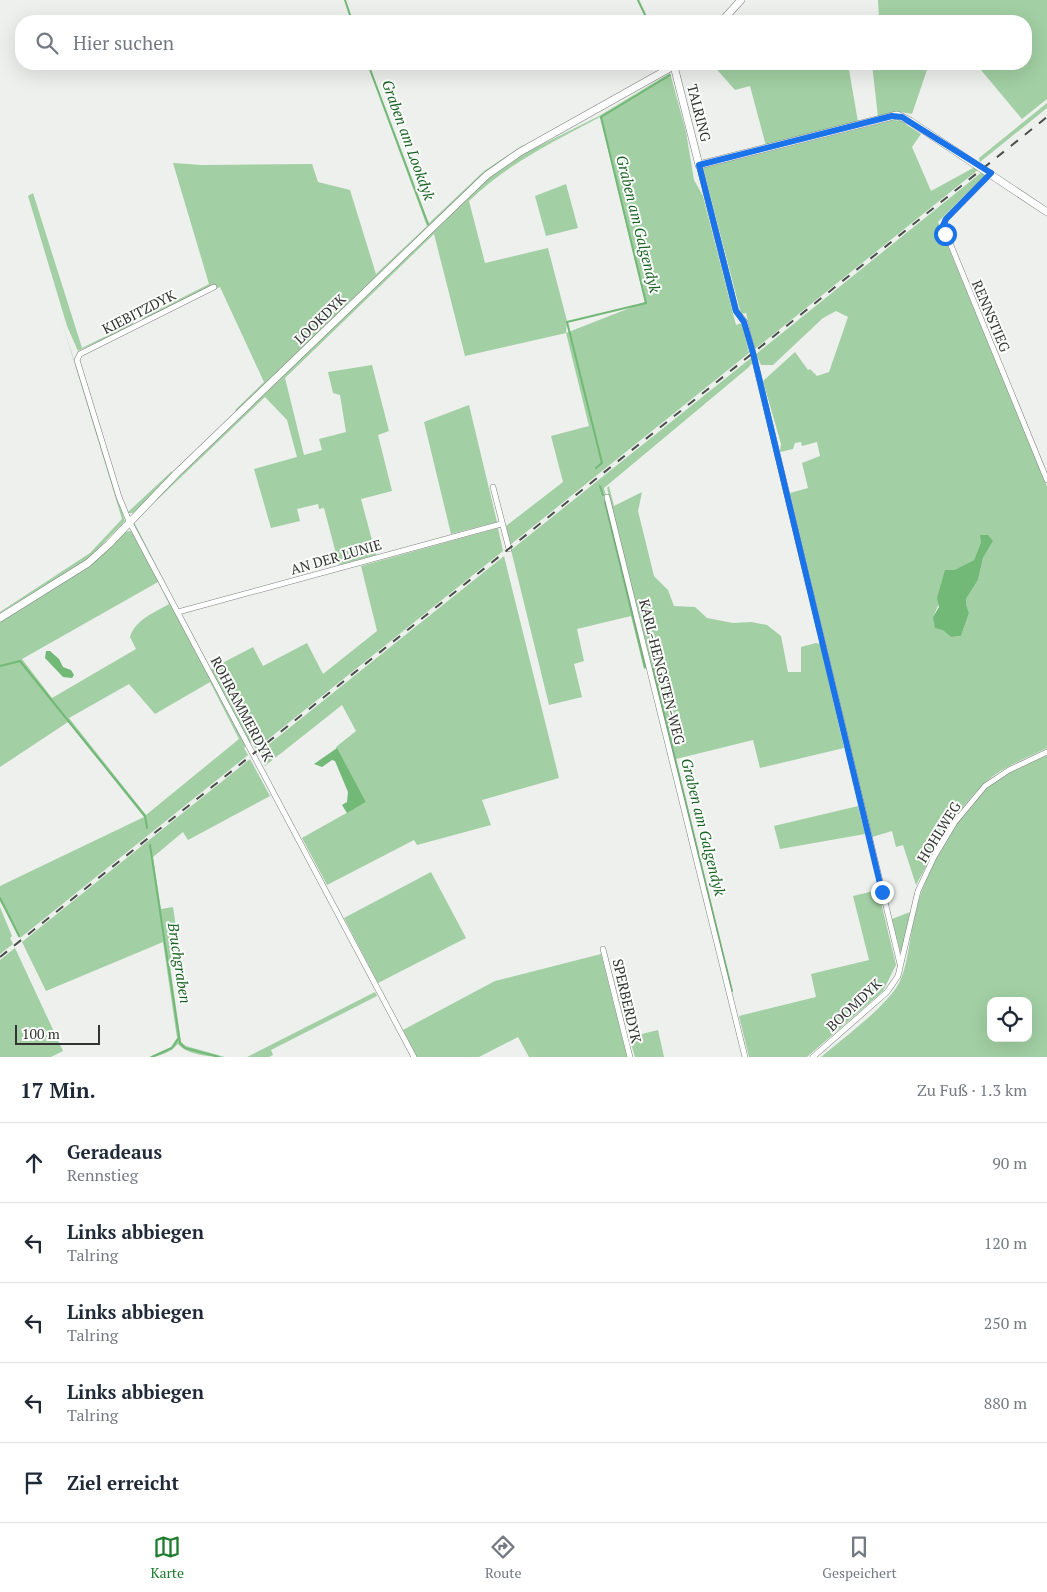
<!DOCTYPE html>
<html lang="de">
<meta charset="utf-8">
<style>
:root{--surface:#fff;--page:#f6f6f7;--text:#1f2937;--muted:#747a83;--line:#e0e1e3;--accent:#1d7c2d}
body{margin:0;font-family:"PT Serif",serif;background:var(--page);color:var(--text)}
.controls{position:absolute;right:15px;bottom:15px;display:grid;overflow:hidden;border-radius:10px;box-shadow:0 5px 20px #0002}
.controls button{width:45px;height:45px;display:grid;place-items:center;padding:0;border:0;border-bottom:1px solid var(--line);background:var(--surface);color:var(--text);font:25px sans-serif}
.scale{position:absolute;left:15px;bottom:12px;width:85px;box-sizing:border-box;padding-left:5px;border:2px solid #323332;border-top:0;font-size:14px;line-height:18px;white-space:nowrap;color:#323332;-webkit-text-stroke:4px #fbfdfb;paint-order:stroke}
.stop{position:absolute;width:15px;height:15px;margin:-11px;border:4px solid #1a73e8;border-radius:50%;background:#fff}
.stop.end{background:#1a73e8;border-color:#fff;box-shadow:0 1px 5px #0008}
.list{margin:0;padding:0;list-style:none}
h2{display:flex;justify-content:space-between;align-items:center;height:65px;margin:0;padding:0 20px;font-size:21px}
h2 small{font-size:16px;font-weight:400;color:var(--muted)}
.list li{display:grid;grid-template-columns:32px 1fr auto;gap:15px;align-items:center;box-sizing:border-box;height:80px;padding:0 20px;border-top:1px solid var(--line)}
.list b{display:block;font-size:19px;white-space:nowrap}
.list p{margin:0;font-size:16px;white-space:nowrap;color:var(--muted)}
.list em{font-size:16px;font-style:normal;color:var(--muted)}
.icon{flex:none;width:28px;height:28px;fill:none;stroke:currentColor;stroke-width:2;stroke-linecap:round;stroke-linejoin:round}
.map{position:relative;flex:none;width:1047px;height:1057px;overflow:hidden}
.search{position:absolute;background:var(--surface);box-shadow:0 5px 20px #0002;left:15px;right:15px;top:15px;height:55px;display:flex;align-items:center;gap:12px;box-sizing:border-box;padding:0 18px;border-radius:20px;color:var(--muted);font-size:19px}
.sheet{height:465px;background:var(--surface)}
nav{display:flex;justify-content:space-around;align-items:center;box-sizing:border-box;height:70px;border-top:1px solid var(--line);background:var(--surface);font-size:14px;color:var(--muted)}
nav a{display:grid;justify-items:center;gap:2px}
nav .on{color:var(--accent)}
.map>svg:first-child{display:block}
.green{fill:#a2cfa3;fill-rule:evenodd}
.water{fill:#72b876}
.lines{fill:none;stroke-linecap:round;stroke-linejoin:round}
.stream{stroke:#72b876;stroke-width:2}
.street-casing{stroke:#7e817e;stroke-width:6}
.secondary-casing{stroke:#7e817e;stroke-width:8}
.street{stroke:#fff;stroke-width:5}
.secondary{stroke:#fff;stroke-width:7}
.rail{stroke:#4b4d4b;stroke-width:2;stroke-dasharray:9 9;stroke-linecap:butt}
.route{stroke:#1a73e8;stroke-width:6}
.labels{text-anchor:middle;stroke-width:4;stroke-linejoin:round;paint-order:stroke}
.street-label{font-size:14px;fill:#323332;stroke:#fbfdfb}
.water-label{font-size:15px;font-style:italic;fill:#1a6325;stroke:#fbfdfb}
</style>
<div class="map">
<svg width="1047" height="1057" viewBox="0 0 1047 1057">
<rect width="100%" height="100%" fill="#edf0ed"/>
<g class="green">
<polygon points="878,0 1047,0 1047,99 1022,119 976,64 1026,64 1026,21 867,21 879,18"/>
<polygon points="367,64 428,224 484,171 523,145 524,149 500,162 238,412 235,410 264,382 220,287 214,290 211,286 147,319 140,319 209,284 173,163 202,165 312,164 318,182 350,190 376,274 427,226"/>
<polygon points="712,64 821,64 822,66 848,64 858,122 766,146 750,86 735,90"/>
<polygon points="872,64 929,64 912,114 900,112 878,117"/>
<path d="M670 73 686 132 694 180 703 196 736 325 742 323 749 353 510 545 506 526 563 482 551 436 589 426 566 333 465 356 434 234 285 378 304 455 322 450 319 439 346 432 340 395 333 393 328 372 372 365 389 431 378 435 392 491 361 499 376 555 339 565 324 508 319 509 318 504 297 509 300 521 271 528 254 469 297 457 287 420 265 397 134 522 178 608 133 523 134 520 491 175 525 153 599 116ZM600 117 645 302 566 333 567 321 548 248 485 263 469 201C507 164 553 142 600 117Z"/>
<polygon points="1047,103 1047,108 980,162 979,158"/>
<polygon points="894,120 901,121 921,134 912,147 931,191 975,167 979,169 755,349 746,313 741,314 703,168"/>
<path d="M982 172 986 174 938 222 1047 486V748C1027 758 1002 767 986 782 954 812 937 847 916 885L903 845 896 847 892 831 872 837 790 493 808 488 802 463 820 456 817 442 802 446 801 442 795 443 793 449 780 452 781 444 763 381 795 352 808 370 810 369 817 376 829 372 848 317 836 311 823 318 773 365H761L756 354ZM993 541 983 558 978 580 966 599 965 605 969 613 961 636 951 637 933 617 954 570 974 560 981 542Z"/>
<polygon points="566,184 578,228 546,236 535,196"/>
<polygon points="33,193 82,348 134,322 132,326 78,351 67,326 28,196"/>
<polygon points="62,322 125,521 83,564 0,616 0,612 90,553 122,519"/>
<polygon points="751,358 752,363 749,367 604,488 647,668 644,669 631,616 577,629 584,661 574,664 582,697 549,705 511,550"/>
<polygon points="469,405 497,522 451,534 424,422"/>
<polygon points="172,471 173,474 133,513 127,513"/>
<polygon points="609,486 614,506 642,492 638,511 654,576 668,590 674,606 695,607 707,618 733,623 751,622 767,625 781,636 788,672 801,672 801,647 816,643 820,644 844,748 760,768 753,740 676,759 733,993 607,488"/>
<polygon points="498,528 503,551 256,749 251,742 248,745 182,614 211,669 253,647 263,666 307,643 323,674 377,631 361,566"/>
<path d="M130 531 134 533 246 746 244 748 248 755 20 938 0 901V886L144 817 68 722 0 767V622L87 565 125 532ZM158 582 169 604C154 613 136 619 130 637L136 649 52 698 22 659ZM210 682 239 739 146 815 69 718 129 684 155 714Z"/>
<polygon points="504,556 559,778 482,800 491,825 417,845 414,840 327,885 302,838 366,802 336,747 356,731 342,705 265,766 258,753"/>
<path d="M1047 755V1057H821C842 1039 889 1005 900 981 909 962 910 932 916 911 925 872 956 813 987 787 1004 773 1027 765 1047 755ZM991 1001H1028V1038H991Z"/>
<path d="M250 759 270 796 188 840 183 832 153 857 161 909 173 907 181 961 170 965 181 1042 186 1046 225 1057C211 1057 187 1055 178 1044 172 1051 160 1057 149 1057L171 1047 177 1038 163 942 46 991 22 942Z"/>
<polygon points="858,806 865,834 780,849 774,826"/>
<polygon points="431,872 466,938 378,983 344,918"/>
<polygon points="878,890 896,965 883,991 807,1057 749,1057 739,1016 816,997 811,974 869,960 853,896"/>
<polygon points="0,907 12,936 10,938 13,944 0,954"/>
<polygon points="910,912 901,954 892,919"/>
<polygon points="15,948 63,1051 51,1057 0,1057 0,960"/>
<polygon points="601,954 627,1057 529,1057 518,1037 479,1057 417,1057 403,1030 495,981"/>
<polygon points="375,992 377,996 271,1050 273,1055 269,1057 247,1057"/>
<polygon points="658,1030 664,1057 635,1057 629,1037"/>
</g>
<g class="water">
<polygon points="980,535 988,535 993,541 983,558 978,580 966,599 966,605 969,613 961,636 951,637 943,630 935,628 933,617 939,607 937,598 945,570 954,570 974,560 981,542"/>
<polygon points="46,651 50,651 59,659 63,667 71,670 74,675 72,678 63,677 45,658"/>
<polygon points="337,748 366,802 347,813 342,805 347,802 348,792 335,761 332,760 322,767 314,764"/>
</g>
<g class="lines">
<g class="stream">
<polyline points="345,0 352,21"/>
<polyline points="638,0 648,21"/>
<polyline points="368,64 428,224"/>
<polyline points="596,468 602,463 567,322 646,303 601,117 670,75"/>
<polyline points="600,486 603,495"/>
<polyline points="605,502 645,667"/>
<polyline points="0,666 20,661 145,816 147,828"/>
<polyline points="653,669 732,991"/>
<polyline points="150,845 180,1043 185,1048 219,1057"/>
<polyline points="0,898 19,936"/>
<polyline points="152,1057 172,1048 178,1039"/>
</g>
<g class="street-casing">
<g id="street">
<polyline points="699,165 736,311 745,322 753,353 900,964"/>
<polyline points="991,173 946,219 943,226 1047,480"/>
<polyline points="214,287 80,354 77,360 119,497 129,521 414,1057"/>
<polyline points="493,487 509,549"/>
<polyline points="607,497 745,1057"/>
<polyline points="178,612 501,524"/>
<polyline points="603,949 630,1057"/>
<polyline points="813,1057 887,992 898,976 918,891 934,857 955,822 985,786 1009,770 1047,752"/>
</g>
</g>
<g class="secondary-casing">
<g id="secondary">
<polyline points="722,21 741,0"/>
<polyline points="674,66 699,165 897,115 910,121 1047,212"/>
<polyline points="0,618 88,563 109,544 176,474 487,175 520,152 677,64"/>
</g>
</g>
<use href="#street" class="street"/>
<use href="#secondary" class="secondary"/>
<polyline class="rail" points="0,957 1047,117"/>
</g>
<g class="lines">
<polyline class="route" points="882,892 753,353 744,322 736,311 699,165 892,116 902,117 991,173 946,219 943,226 945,234"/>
</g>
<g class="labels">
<g class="street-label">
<text transform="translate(699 113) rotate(76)" y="5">TALRING</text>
<text transform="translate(139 312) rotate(-27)" y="5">KIEBITZDYK</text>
<text transform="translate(991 316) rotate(67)" y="5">RENNSTIEG</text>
<text transform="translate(320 319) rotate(-44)" y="5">LOOKDYK</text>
<text transform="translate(336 557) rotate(-16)" y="5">AN DER LUNIE</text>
<text transform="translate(662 672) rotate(76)" y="5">KARL-HENGSTEN-WEG</text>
<text transform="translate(242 709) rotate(62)" y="5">ROHRAMMERDYK</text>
<text transform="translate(939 832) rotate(-58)" y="5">HOHLWEG</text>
<text transform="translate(627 1001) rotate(77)" y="5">SPERBERDYK</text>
<text transform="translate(854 1005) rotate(-43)" y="5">BOOMDYK</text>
</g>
<g class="water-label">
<text transform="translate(408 140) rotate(70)" y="5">Graben am Lookdyk</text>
<text transform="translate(638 224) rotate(76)" y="5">Graben am Galgendyk</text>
<text transform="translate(703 827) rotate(76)" y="5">Graben am Galgendyk</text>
<text transform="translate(179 963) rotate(81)" y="5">Bruchgraben</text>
</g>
</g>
</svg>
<div class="controls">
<button><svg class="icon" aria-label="locate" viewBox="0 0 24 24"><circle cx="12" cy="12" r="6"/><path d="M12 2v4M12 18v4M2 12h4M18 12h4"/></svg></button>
</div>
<div class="scale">100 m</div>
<div class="stop" style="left:945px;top:234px"></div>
<div class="stop end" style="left:882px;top:892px"></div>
<div class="search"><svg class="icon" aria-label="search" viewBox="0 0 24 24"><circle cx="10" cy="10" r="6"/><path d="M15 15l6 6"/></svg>Hier suchen</div>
</div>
<section class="sheet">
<h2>17 Min.<small>Zu Fuß · 1.3 km</small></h2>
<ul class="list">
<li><svg class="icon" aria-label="ahead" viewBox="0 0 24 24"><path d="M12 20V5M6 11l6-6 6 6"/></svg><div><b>Geradeaus</b><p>Rennstieg</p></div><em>90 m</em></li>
<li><svg class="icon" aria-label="left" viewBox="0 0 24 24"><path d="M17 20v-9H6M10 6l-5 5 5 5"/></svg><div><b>Links abbiegen</b><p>Talring</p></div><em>120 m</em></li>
<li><svg class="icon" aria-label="left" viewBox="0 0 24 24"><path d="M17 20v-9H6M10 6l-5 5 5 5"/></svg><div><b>Links abbiegen</b><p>Talring</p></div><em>250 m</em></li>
<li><svg class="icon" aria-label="left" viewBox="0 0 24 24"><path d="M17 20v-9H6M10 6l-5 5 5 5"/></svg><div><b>Links abbiegen</b><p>Talring</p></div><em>880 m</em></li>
<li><svg class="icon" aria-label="arrive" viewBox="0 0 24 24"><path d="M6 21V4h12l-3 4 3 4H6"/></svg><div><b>Ziel erreicht</b></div></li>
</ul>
</section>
<nav>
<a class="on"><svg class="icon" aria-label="map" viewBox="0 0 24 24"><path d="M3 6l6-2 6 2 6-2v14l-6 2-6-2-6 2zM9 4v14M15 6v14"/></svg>Karte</a>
<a><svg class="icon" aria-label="directions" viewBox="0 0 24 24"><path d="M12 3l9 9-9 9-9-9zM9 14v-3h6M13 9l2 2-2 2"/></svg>Route</a>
<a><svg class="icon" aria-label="saved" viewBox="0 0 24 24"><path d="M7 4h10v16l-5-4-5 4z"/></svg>Gespeichert</a>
</nav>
